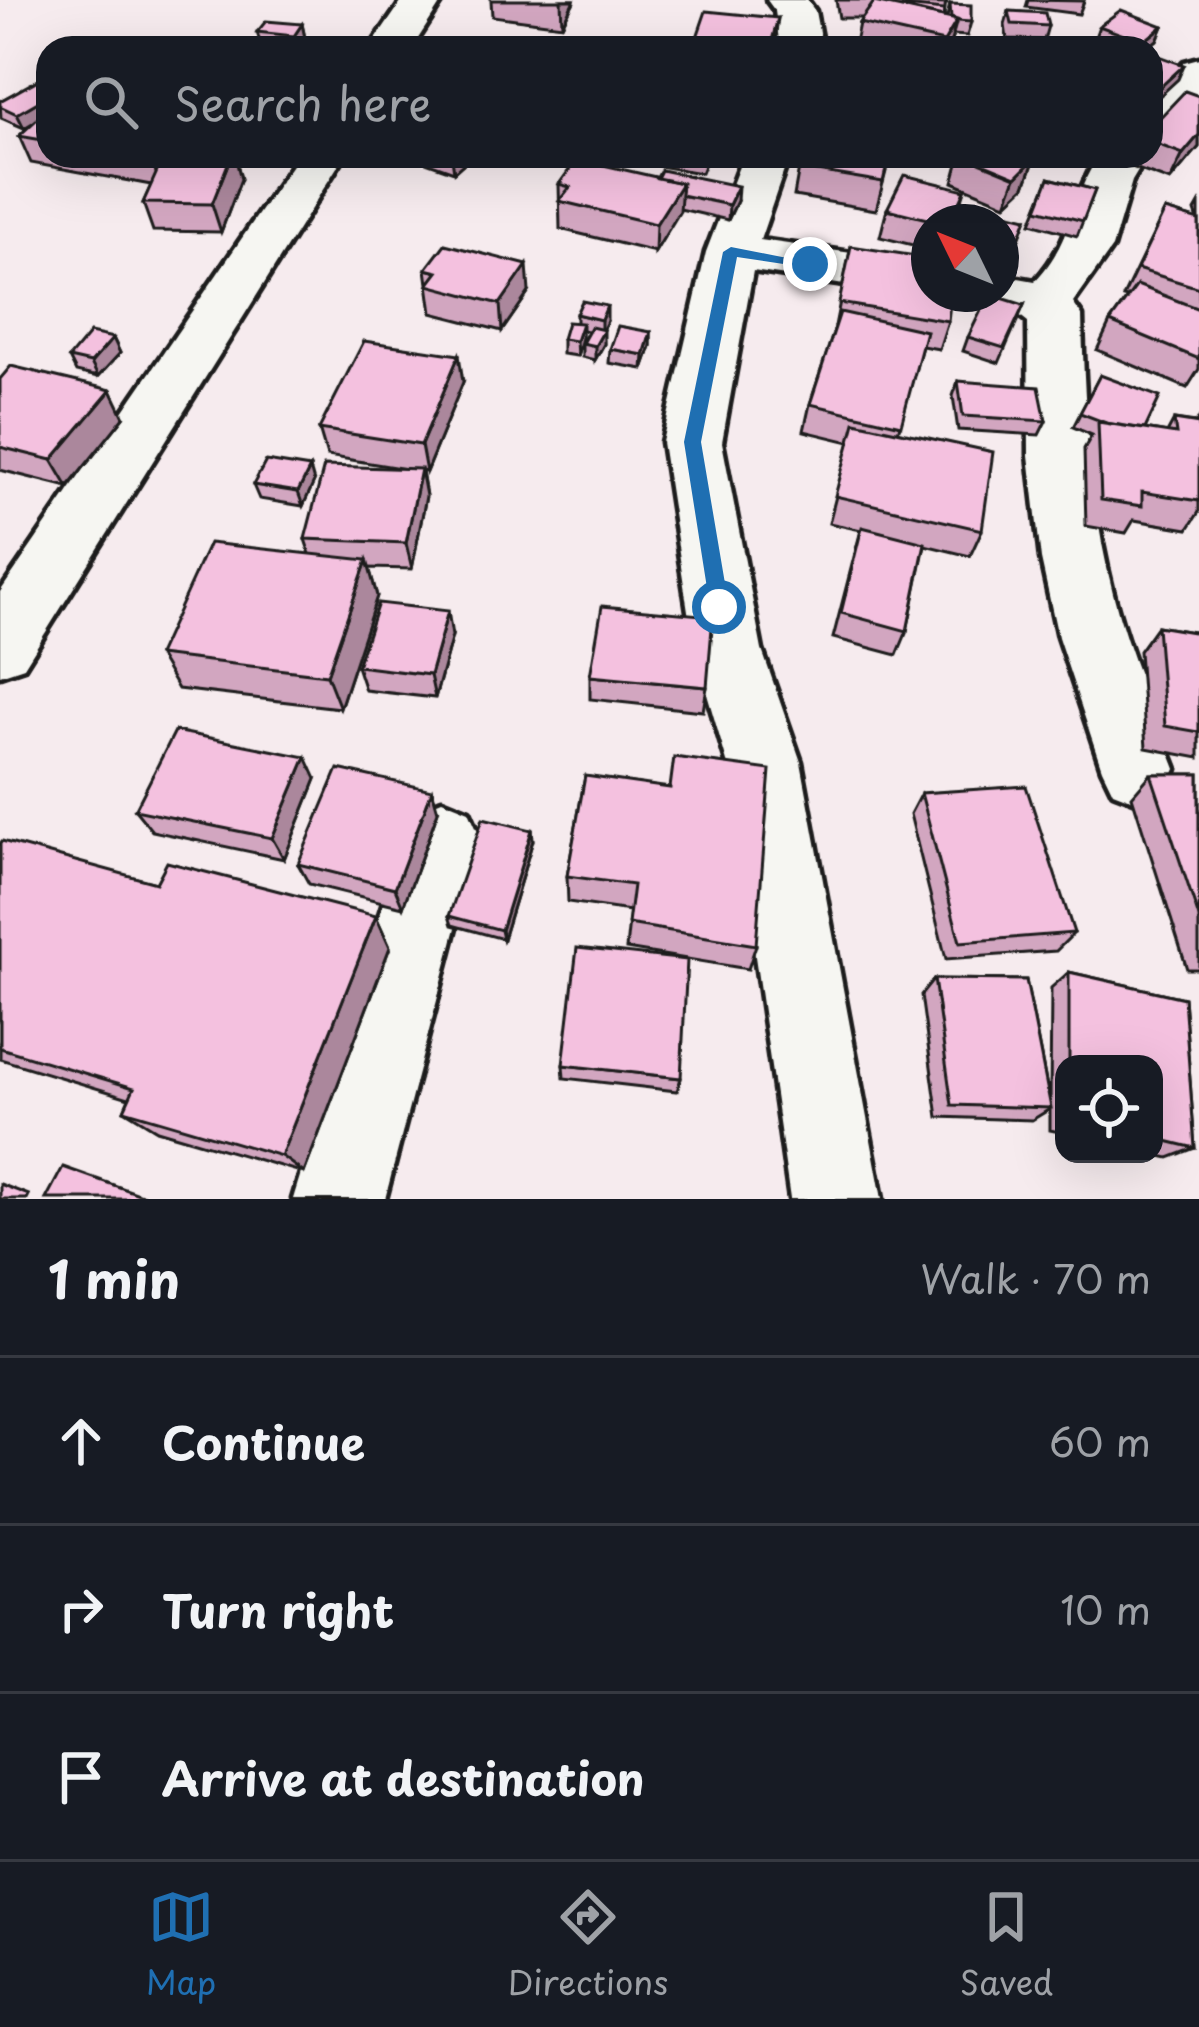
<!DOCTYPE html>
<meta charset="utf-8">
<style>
:root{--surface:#171b24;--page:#242831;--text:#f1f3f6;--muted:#9ea1a6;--line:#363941;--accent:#1f6fb2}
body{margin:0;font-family:"Playpen Sans",sans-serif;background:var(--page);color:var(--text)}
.controls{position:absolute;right:36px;bottom:36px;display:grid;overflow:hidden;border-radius:24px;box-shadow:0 12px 48px #0002}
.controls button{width:108px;height:108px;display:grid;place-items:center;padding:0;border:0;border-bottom:3px solid var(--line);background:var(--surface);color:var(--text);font:60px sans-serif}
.compass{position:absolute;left:911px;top:204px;width:108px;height:108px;border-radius:50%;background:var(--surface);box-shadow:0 12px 48px #0002;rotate:313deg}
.stop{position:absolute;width:36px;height:36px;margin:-27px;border:9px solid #1f6fb2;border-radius:50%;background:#fff}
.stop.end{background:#1f6fb2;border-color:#fff;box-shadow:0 3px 12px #0008}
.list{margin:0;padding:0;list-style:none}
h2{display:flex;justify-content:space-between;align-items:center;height:156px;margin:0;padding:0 48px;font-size:51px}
h2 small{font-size:39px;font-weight:400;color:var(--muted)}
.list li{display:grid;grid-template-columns:78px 1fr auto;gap:36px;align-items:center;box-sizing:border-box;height:168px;padding:0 48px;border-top:3px solid var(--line)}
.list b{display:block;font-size:45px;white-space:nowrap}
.list em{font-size:39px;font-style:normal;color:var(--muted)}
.icon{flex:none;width:66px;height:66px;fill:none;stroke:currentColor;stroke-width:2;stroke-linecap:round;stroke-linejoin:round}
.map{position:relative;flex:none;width:1199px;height:1199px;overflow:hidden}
.search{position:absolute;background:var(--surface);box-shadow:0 12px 48px #0002;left:36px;right:36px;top:36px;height:132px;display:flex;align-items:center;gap:30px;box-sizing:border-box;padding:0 42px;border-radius:36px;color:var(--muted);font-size:45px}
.sheet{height:660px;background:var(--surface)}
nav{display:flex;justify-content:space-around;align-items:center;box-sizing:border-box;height:168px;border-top:3px solid var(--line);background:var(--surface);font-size:33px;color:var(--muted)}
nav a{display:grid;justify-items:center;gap:6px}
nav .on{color:var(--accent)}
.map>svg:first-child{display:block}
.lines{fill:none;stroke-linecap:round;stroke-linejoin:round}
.minor-casing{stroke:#1c1c1c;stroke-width:9}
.tertiary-casing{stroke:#1c1c1c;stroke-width:9}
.minor{fill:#f6f6f2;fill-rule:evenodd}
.tertiary{fill:#f6f6f2;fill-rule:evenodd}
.wall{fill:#d2a6c0;stroke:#1c1c1c;stroke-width:3}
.shaded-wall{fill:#ab879c;stroke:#1c1c1c;stroke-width:3}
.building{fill:#f4c1df;stroke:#1c1c1c;stroke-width:3}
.route{fill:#1f6fb2}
</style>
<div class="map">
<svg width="1199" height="1199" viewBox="0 0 1199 1199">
<rect width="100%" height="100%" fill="#f6ebee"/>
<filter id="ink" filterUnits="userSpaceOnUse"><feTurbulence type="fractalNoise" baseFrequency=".00833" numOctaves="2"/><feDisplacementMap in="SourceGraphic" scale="24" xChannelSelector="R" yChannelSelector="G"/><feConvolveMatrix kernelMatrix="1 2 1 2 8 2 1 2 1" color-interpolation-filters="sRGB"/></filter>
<g filter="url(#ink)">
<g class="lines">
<g class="minor-casing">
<g id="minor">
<polygon points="767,0 807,0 815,11 822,48 780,48 775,11"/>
<polygon points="1199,58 1199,98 1167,136 1151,140 1151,99 1184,62"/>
<polygon points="743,156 789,156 760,240 929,264 929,294 943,294 929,298 753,271 722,442 762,650 801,762 882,1199 790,1199 727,762 694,650 662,442 706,252"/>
<path d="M1099 156H1147L1132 181 1112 248 1073 303 1082 316C1084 409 1090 503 1113 593 1128 654 1154 711 1176 769L1165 792 1139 802 1113 792 1102 769 1058 637 1041 559 1029 455 1028 322 1014 311 982 304 976 294H1001V275L1035 281C1076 237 1069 199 1099 156Z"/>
<polygon points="442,800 469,811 480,836 385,1199 293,1199 404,836 415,811"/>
</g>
</g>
<g class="tertiary-casing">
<g id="tertiary">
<polygon points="403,0 443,0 412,48 370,48"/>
<polygon points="298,156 344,156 24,667 0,675 0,592"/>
</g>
</g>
<use href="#minor" class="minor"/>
<use href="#tertiary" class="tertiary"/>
</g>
<g class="wall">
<polygon points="491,0 574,0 574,2 562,25 492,16"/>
<polygon points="836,0 903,0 902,8 905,8 908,0 946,0 944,17 947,17 950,4 971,22 967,36 953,35 949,48 854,48 859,23 862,18 839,18"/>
<polygon points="1028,0 1084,1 1079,14 1026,7"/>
<polygon points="1009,11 1048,26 1044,40 1007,39 1005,25"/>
<polygon points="778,18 774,48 695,48 695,43"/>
<polygon points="302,24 305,38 298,48 261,46 257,32"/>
<polygon points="1099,26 1163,26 1157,40 1147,48 1115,48 1094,40"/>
<polygon points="48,77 48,156 235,156 241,179 221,232 153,231 143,203 151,185 31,163 19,136 31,124 24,128 1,118 0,101"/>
<polygon points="1199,96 1199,147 1170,181 1129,166 1133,156 1151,156 1151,127"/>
<polygon points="409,156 472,156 454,172"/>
<polygon points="624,156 708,156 701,173 624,160"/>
<polygon points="890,156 876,210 794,196 799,168"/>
<polygon points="951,156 1029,156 1035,158 1025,186 1006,204 953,182 959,160"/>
<polygon points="1049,178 1095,190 1077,236 1031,223"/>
<polygon points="559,184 737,201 728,220 680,209 655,252 560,229"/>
<polygon points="965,190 955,222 929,222 929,249 880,237 887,209"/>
<polygon points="1199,204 1199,369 1187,388 1097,350 1110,322 1127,298 1123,297 1165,210 1198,220 1195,211"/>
<polygon points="1027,218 1006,272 1001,271 1001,222"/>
<polygon points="851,246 948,321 939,349 922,346 898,432 982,530 970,556 925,545 907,631 897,655 833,638 861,530 829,523 850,442 804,431 810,404 834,331"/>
<polygon points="426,269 529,292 502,331 432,313"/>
<polygon points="1024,305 999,363 963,351 968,337"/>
<polygon points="576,314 607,321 603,330 604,344 595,360 582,357 582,343 588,331 582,330 582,338 577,356 562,354 562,339 576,323"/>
<polygon points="651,332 651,346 643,369 609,363 610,349"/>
<polygon points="113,338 120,353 98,377 76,372 69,358"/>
<polygon points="1100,375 1145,429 1167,433 1174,420 1196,423 1199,418 1199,512 1188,529 1134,520 1126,533 1086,526 1084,449 1092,435 1073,427"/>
<polygon points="0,379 124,417 68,487 0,470"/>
<polygon points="958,381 1046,421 1039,435 958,430 953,396"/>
<polygon points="463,382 426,472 422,471 426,496 412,569 369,568 377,596 340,708 178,689 158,655 310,554 305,539 406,469 327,456 319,429"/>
<polygon points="314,482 303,506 259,499 253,485"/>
<polygon points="1157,626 1199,633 1199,758 1146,748 1139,651"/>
<polygon points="452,636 435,698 365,690 357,666"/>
<polygon points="590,676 707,687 703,711 590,699"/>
<polygon points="1151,774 1199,774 1199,969 1187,969 1132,796"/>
<polygon points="585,776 756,945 748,969 626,949 630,911 568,902 567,876"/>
<polygon points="316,779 284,859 152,831 135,810"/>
<polygon points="921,793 1074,933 1056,951 946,959 910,814"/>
<polygon points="438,811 403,907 309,884 298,864"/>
<polygon points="532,830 533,840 503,939 452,925 449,916"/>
<polygon points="0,844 156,883 376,916 390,947 304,1173 157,1130 124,1110 129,1098 0,1059"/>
<polygon points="1069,972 1184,998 1195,1148 1169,1158 1152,1154 1154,1154 1154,1064 1064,1064 1064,1133 1050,1130 1050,1109 1032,1120 938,1117 921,995 934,979 1026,980 1050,1102 1051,988"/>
<polygon points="563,1065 681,1078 677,1091 564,1078"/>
</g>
<g class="shaded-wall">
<polygon points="561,0 574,0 562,25"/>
<polygon points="957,20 949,48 943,48 944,42"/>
<polygon points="302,24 305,38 296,48 294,36"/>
<polygon points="1163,26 1157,40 1147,48 1141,48 1143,42"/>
<polygon points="1184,65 1178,79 1151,104 1157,90"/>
<polygon points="48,96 48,114 24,128 17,114"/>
<polygon points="1199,135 1199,147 1170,181 1183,154"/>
<polygon points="154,156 189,156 161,187 151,159"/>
<polygon points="231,156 235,156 241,179 221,232 212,204"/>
<polygon points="454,156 472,156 454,172 452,158"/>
<polygon points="1035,158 1025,186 1006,204 1016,177"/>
<polygon points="682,183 680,211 655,252 656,224"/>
<polygon points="738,186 737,201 728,220 729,205"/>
<polygon points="527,265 529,292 502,331 500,304"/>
<polygon points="607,306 607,321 601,334 601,320"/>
<polygon points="582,323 582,338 577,356 576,341"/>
<polygon points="604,330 604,344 595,360 595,346"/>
<polygon points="651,332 651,346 643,369 644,355"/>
<polygon points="113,338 120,353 98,377 91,363"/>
<polygon points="459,355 463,382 426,472 421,445"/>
<polygon points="111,390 124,417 68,487 52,460"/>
<polygon points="310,468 314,482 303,506 298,492"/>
<polygon points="421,469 426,496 412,569 406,543"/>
<polygon points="367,560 377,596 340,708 327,675"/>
<polygon points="448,611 452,636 435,698 430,675"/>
<polygon points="306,757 316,779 284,859 272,838"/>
<polygon points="432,790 438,811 403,907 395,888"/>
<polygon points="532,830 533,840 503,939 501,930"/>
<polygon points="376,916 390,947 304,1173 281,1156"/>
</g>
<g class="building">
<polygon points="910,0 946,0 947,4 910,3"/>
<polygon points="874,2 957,20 944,42 859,23"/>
<polygon points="950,4 971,5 971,22 956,21 957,20 951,18"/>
<polygon points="905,6 944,10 943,17 905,8"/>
<polygon points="1121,10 1163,26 1143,42 1099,26"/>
<polygon points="706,11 778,18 770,48 739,48 695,43"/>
<polygon points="1009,11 1045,13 1048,26 1012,24"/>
<polygon points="266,21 302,24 294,36 257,32"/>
<polygon points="507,38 552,48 498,48"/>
<polygon points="234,42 274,48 228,48"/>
<polygon points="1151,53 1184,65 1157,90 1151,88"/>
<polygon points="45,76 48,77 48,96 17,114 0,106 0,101"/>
<polygon points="1185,91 1199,96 1199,135 1183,154 1151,142 1151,127"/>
<polygon points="48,109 48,141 19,136"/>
<polygon points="164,156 231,156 212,204 143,203"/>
<polygon points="803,156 889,156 883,182 799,168"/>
<polygon points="965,156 1029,156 1035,158 1016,177"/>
<polygon points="577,159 682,183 656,224 559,201 570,187 559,184"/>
<polygon points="661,170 738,186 729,205 681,195 682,183 657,178"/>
<polygon points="904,175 965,190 951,222 939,222 887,209"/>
<polygon points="1049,178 1095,190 1083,221 1037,209"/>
<polygon points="987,208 1027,218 1011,258 1001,255 1001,222 981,222"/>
<polygon points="1165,210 1199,220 1199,288 1137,269"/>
<polygon points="445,244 527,265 500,304 428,285 438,272 426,269"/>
<polygon points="851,246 929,258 929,294 951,294 948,321 839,303"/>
<polygon points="1137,285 1199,309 1199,359 1110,322"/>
<polygon points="989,294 1024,305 1004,348 968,337"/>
<polygon points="582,301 607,306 601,320 576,314"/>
<polygon points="840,312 926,331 901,425 810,404"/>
<polygon points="567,322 582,323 576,341 562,339"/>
<polygon points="618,326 651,332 644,355 610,349"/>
<polygon points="591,327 604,330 595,346 582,343"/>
<polygon points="90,333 113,338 91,363 69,358"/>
<polygon points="364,341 459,355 421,445 319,429"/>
<polygon points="11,366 111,390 52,460 0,447 0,379"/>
<polygon points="1100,375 1160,397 1145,429 1106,423 1080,413"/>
<polygon points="958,381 1039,387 1046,421 963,416"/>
<polygon points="1174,420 1199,424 1199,501 1142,492 1142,506 1101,500 1098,422 1176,434"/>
<polygon points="855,422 993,452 982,530 835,496"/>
<polygon points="266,461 310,468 298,492 253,485"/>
<polygon points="324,466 421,469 406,543 305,539"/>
<polygon points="862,527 925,543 907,631 841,613"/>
<polygon points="209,543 367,560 327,675 158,655"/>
<polygon points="378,603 448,611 430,675 357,666"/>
<polygon points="602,606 713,616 707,687 590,676"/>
<polygon points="1157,626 1199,633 1199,732 1165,726"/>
<polygon points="175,731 306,757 272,838 135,810"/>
<polygon points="674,757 770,770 756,945 628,924 633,885 567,876 585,776 670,788"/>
<polygon points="338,769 432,790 395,888 298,864"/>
<polygon points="1151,774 1199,774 1199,918"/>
<polygon points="1026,786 1074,933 960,942 921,793"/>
<polygon points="483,818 532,830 501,930 449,916"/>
<polygon points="2,841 156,883 167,862 376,916 281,1156 124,1110 134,1088 0,1048 0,844"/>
<polygon points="577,948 687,960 681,1078 563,1065"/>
<polygon points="1069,972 1184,998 1195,1148 1154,1138 1154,1064 1069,1064"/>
<polygon points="934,979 1026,980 1051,1108 952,1105"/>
<polygon points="63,1167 153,1199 46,1199"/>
<polygon points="0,1184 29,1195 27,1199 0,1199"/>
</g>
</g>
<polygon class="route" points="731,247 818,264 810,268 737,257 701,442 729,607 719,615 710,607 684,442 723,252"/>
</svg>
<div class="controls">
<button><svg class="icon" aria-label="locate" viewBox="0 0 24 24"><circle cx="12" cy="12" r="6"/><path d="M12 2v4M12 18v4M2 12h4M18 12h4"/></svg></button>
</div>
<svg class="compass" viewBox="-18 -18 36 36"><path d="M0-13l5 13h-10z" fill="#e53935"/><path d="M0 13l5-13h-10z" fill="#9ea1a6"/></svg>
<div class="stop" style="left:719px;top:607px"></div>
<div class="stop end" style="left:810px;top:264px"></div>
<div class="search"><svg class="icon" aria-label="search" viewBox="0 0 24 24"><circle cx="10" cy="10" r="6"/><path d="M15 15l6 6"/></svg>Search here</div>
</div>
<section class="sheet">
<h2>1 min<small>Walk · 70 m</small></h2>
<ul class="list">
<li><svg class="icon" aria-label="ahead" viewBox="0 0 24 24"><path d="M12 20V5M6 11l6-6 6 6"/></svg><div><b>Continue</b></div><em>60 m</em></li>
<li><svg class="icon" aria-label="right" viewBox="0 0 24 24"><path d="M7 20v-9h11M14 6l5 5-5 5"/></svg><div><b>Turn right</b></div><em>10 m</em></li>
<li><svg class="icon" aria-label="arrive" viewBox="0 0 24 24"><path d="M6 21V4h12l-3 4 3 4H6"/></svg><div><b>Arrive at destination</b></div></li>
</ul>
</section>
<nav>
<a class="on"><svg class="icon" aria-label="map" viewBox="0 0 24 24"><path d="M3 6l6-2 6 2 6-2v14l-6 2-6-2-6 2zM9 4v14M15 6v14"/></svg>Map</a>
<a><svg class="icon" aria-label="directions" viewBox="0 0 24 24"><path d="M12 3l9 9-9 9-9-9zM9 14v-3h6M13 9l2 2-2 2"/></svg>Directions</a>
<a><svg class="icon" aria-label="saved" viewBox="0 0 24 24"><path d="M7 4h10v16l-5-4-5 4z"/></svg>Saved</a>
</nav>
